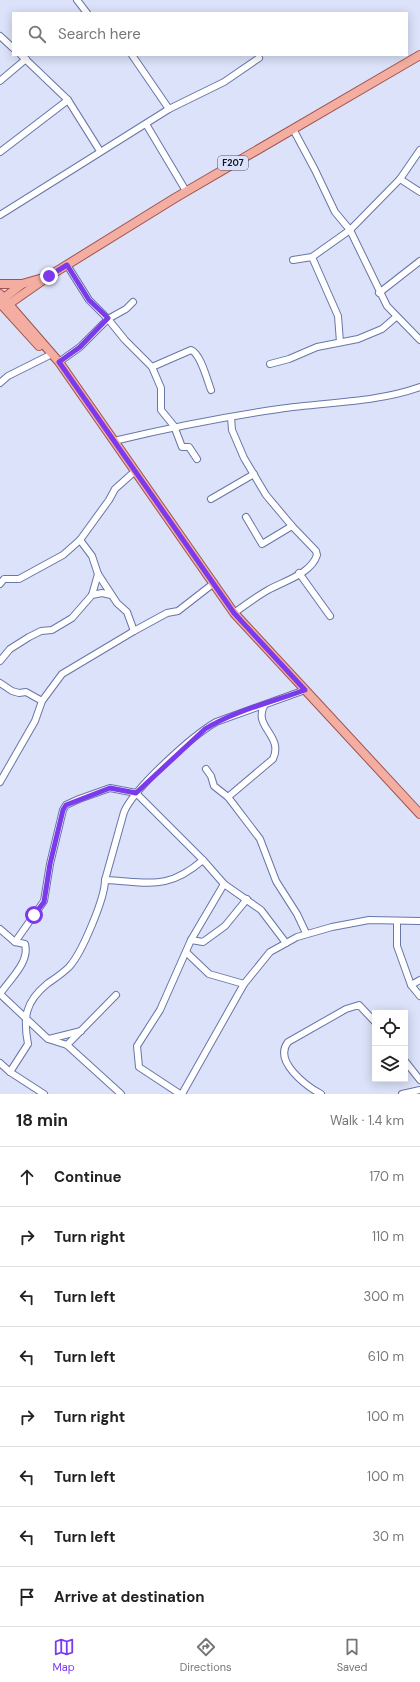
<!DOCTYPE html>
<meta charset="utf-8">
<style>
:root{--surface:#fff;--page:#f2f2f2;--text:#222;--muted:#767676;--line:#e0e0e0;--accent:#7c3aed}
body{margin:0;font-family:"DM Sans",sans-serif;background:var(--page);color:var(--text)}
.controls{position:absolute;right:12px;bottom:12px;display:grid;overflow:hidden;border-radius:0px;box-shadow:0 2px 10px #0003}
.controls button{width:36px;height:36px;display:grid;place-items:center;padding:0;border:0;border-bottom:1px solid var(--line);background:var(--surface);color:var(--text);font:20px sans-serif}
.stop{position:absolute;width:12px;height:12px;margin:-9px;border:3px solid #7c3aed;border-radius:50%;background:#fff}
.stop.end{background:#7c3aed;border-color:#fff;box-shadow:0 1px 4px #0008}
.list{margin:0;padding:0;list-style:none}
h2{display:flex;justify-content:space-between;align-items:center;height:52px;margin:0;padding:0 16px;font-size:17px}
h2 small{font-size:13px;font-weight:400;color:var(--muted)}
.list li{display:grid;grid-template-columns:26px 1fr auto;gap:12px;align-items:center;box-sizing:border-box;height:60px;padding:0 16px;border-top:1px solid var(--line)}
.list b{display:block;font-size:15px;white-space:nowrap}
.list em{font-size:13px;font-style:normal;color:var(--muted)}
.icon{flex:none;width:22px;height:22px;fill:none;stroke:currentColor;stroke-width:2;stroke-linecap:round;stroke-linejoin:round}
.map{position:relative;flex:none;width:420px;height:1094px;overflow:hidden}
.search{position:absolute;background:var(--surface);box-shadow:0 2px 10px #0003;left:12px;right:12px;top:12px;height:44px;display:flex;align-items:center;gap:10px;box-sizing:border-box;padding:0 14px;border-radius:0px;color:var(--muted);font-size:15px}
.sheet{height:532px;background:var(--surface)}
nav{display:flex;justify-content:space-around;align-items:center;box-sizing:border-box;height:56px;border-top:1px solid var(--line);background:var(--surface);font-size:11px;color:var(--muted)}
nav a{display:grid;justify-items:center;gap:2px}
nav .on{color:var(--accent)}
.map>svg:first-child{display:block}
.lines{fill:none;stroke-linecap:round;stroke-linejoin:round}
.minor-casing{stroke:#6876a8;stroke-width:8}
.major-casing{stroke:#9f544d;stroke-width:10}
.minor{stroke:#fff;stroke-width:6}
.major{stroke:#f4ada1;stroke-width:8}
.route{stroke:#7c3aed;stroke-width:5}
.labels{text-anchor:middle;stroke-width:4;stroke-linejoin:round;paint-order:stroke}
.shield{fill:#dbe2f9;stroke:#4c5266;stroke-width:1}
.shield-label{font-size:9px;font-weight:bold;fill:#0f1427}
</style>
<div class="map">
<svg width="420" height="1094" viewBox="0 0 420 1094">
<rect width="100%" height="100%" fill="#dbe2f9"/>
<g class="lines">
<g class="minor-casing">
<g id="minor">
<polyline points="77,0 87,13"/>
<polyline points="0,36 13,48"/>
<polyline points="21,55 68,100 100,151"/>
<polyline points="132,55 169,109"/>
<polyline points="0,81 26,59"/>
<polyline points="146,124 186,191"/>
<polyline points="293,129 315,170 335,212 350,230 387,306 420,340"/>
<polyline points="0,152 68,100"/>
<polyline points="400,179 420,192"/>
<polyline points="0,215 169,109 224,82 259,58"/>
<polyline points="312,257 338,316 340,342"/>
<polyline points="293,260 312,257 350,230 400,179 420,150"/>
<polyline points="67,265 89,300 108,319 125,340 152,367 161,388 161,410 174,426 182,447 189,447 197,459"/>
<polyline points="379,293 420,261"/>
<polyline points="59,362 80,347 108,319 126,309 133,302"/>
<polyline points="270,364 289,359 317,347 358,339 382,329 396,317"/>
<path d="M152 367 191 350C201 354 207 380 211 390"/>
<polyline points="0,383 8,376 48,356"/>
<path d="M231 417 232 430 244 458 266 495 292 526 316 551 317 555C311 574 284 581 268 590 256 597 245 605 234 613"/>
<path d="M114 441C168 428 223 417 279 409 325 402 375 403 420 387"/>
<polyline points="211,499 254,474"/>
<polyline points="246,517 262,544 292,526"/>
<polyline points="80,540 92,556 98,574 117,603 127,612 134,631"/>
<polyline points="299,573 330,616"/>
<polyline points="0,584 4,579 19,579 63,555 80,540 109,500 115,489 134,472"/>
<polyline points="92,595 102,593 111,595"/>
<polyline points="0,661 10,649 29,637 41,631 52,630 72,618 92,595 98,574"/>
<polyline points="0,683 12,691 19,693 26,692 42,701"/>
<polyline points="206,769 211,776 214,786 228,797 260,839 276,881 297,914 306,933"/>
<polyline points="0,782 35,721 42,701 62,674 134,631 167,613 178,611 214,583"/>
<path d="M228 797 273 759C284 736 253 727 264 706"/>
<path d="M105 880C149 882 167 891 203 860"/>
<polyline points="397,921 397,946 411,985 420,996"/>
<path d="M0 929 15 942 25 944C30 962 10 979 0 994"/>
<polyline points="191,940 203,942 225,926 247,899"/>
<polyline points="15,942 44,901 50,864 63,810 66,805 79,799 110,788 136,793 203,860 224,884 261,910 286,943"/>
<polyline points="186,952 209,974 244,984"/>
<polyline points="411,985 420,980"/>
<polyline points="0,994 48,1039 67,1045 121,1094"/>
<polyline points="49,1039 81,1031"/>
<polyline points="67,1045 116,995"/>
<polyline points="405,1061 420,1080"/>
<polyline points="0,1063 10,1072 44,1094"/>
<path d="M10 1072 28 1044C23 1018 25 1002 47 984 54 979 62 974 69 967 82 953 105 898 105 880L124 812C135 787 192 736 216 722L305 690"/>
<polyline points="180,1094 139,1067 137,1046 160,1010 191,940 224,884"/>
<polyline points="182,1094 244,984 270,952 297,937 332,927 369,920 420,921"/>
<path d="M321 1094C306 1086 273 1061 288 1042L346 1009 359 1005 375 1022"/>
<polyline points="402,1094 420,1090"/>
</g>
</g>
<g class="major-casing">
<g id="major">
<polyline points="0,284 21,284"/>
<polyline points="0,294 59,362 234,613 420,814"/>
<polyline points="3,302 4,298 22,284 43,278"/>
<polyline points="0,303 39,346"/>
<polyline points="5,303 9,304 49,276 175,198 420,55"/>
</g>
</g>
<use href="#minor" class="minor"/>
<use href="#major" class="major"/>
</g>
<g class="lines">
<path class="route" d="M34 915 44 902 50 864 63 810 66 805 110 788 136 793 205 729C234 711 272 702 305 690L234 613 59 362 80 347 108 318 89 300 67 265 49 276"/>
</g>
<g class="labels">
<rect class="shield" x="218" y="156" width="30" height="14" rx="3"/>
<g class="shield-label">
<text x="233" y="166">F207</text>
</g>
</g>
</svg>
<div class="controls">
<button><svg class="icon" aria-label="locate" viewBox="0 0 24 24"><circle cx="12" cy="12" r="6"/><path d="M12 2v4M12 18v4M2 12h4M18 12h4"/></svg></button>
<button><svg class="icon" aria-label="layers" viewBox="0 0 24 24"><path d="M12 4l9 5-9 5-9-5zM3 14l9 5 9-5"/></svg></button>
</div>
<div class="stop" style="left:34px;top:915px"></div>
<div class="stop end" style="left:49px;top:276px"></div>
<div class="search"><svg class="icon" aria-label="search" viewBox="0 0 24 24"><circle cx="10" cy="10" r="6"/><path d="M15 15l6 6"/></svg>Search here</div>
</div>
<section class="sheet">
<h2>18 min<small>Walk · 1.4 km</small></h2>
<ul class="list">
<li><svg class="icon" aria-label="ahead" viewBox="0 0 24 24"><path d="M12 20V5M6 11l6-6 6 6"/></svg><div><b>Continue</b></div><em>170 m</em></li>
<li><svg class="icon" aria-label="right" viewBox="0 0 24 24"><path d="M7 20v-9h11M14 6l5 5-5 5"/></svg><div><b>Turn right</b></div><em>110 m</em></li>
<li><svg class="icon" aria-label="left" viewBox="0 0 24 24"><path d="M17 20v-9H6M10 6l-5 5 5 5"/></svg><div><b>Turn left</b></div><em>300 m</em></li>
<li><svg class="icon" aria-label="left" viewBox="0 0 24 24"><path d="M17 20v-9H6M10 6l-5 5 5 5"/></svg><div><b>Turn left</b></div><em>610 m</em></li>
<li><svg class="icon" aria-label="right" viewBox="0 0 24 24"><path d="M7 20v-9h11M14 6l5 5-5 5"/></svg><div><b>Turn right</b></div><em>100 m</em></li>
<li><svg class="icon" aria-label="left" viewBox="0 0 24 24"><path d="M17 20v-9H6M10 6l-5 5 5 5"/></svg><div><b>Turn left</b></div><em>100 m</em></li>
<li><svg class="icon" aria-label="left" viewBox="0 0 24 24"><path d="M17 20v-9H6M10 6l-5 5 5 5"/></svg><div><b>Turn left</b></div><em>30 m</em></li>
<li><svg class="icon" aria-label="arrive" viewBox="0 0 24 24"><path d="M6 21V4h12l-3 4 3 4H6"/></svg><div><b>Arrive at destination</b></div></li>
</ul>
</section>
<nav>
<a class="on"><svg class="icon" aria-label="map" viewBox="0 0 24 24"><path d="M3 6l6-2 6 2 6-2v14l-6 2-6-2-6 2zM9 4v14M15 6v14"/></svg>Map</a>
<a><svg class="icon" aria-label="directions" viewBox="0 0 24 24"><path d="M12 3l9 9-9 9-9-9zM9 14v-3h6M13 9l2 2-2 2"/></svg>Directions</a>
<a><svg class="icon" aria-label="saved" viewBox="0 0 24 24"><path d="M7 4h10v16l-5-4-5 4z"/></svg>Saved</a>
</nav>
